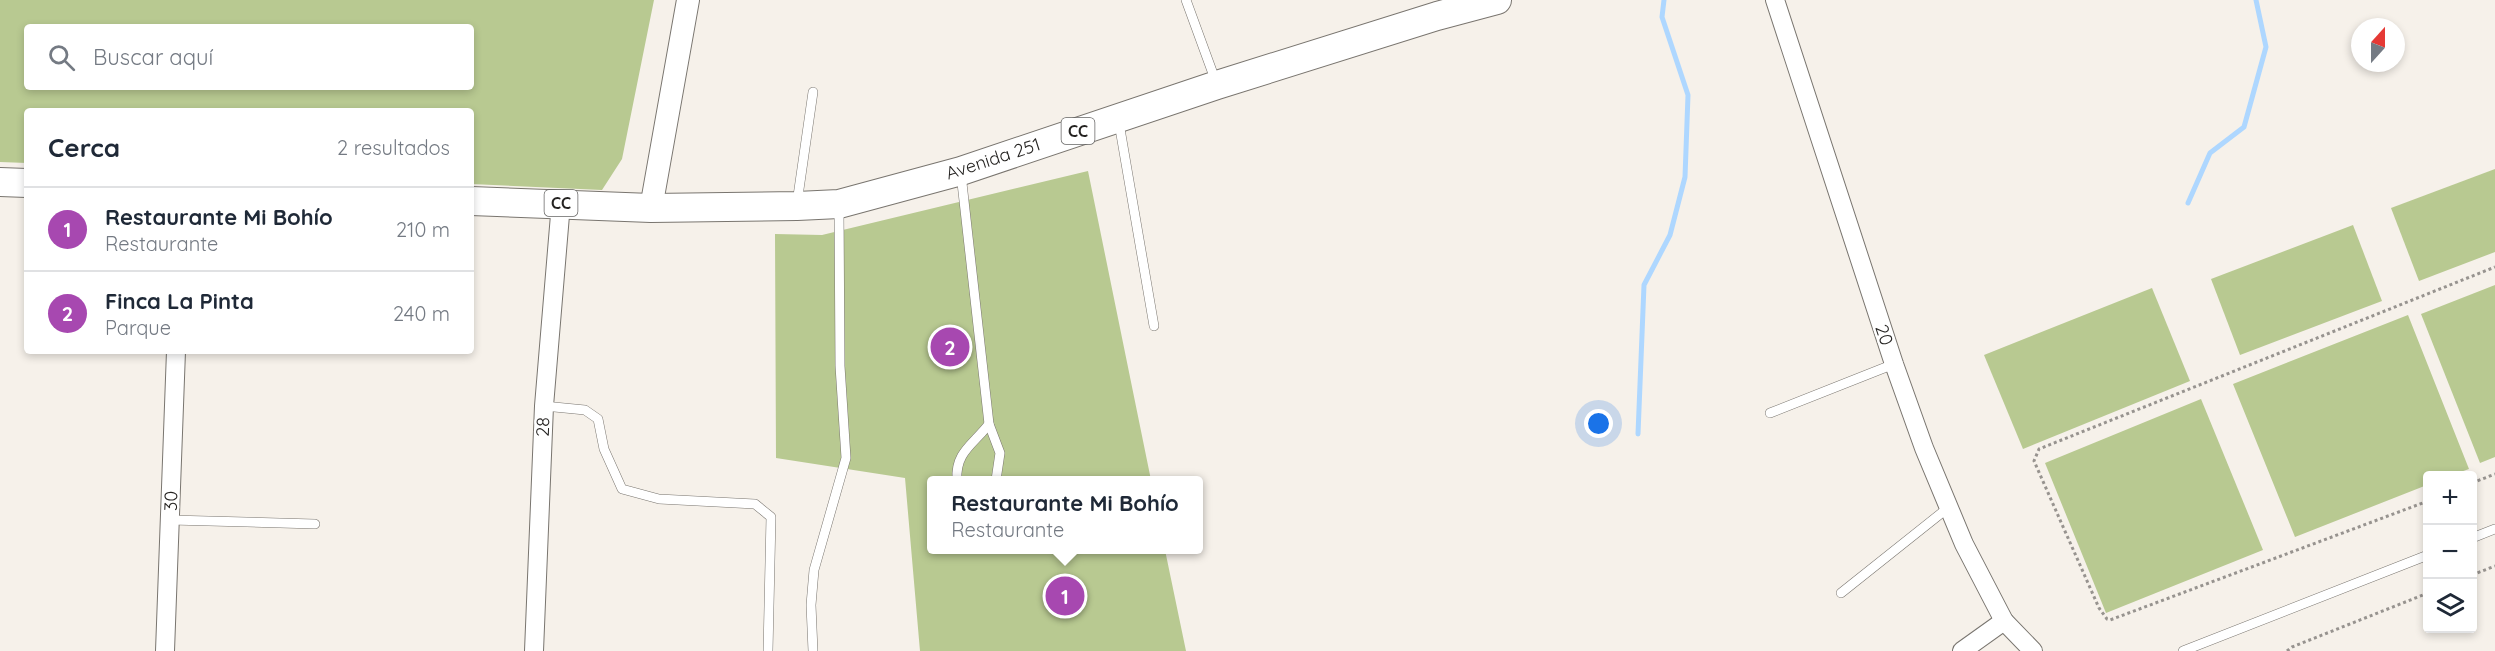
<!DOCTYPE html>
<html lang="es">
<meta charset="utf-8">
<style>
:root{--surface:#fff;--page:#f2f2f3;--text:#1f2937;--muted:#747a83;--line:#e0e1e3;--accent:#a748b0}
body{margin:0;font-family:Quicksand,sans-serif;background:var(--page);color:var(--text)}
.controls{position:absolute;right:18px;bottom:18px;display:grid;overflow:hidden;border-radius:6px;box-shadow:0 3px 9px #0003}
.controls button{width:54px;height:54px;display:grid;place-items:center;padding:0;border:0;border-bottom:2px solid var(--line);background:var(--surface);color:var(--text);font:30px sans-serif}
.compass{position:absolute;left:2351px;top:18px;width:54px;height:54px;border-radius:50%;background:var(--surface);box-shadow:0 3px 9px #0003;rotate:21deg}
.you{position:absolute;left:1599px;top:424px;width:21px;height:21px;margin:-15px;border:4px solid #fff;border-radius:50%;background:#1a73e8;box-shadow:0 0 0 9px #1a73e833}
.badge{display:grid;place-items:center;width:39px;height:39px;border-radius:50%;background:var(--accent);color:#fff;font-size:20px;font-weight:700}
.pin{position:absolute;translate:-50% -50%;border:3px solid #fff;box-shadow:0 2px 6px #0006}
.popup{position:absolute;left:927px;top:476px;width:276px;height:78px;box-sizing:border-box;display:grid;place-content:center;border-radius:6px;background:var(--surface);filter:drop-shadow(0 2px 4px #0005);font-size:20px;white-space:nowrap;color:var(--muted)}
.popup b{font-size:22px;color:var(--text)}
.popup::after{content:'';position:absolute;left:50%;top:100%;margin-left:-12px;border:12px solid transparent;border-top-color:var(--surface)}
.list{margin:0;padding:0;list-style:none}
h2{display:flex;justify-content:space-between;align-items:center;height:78px;margin:0;padding:0 24px;font-size:26px}
h2 small{font-size:20px;font-weight:400;color:var(--muted)}
.list li{display:grid;grid-template-columns:39px 1fr auto;gap:18px;align-items:center;box-sizing:border-box;height:84px;padding:0 24px;border-top:2px solid var(--line)}
.list b{display:block;font-size:22px;white-space:nowrap}
.list p{margin:0;font-size:20px;white-space:nowrap;color:var(--muted)}
.list em{font-size:20px;font-style:normal;color:var(--muted)}
.icon{flex:none;width:33px;height:33px;fill:none;stroke:currentColor;stroke-width:2;stroke-linecap:round;stroke-linejoin:round}
.map{position:relative;flex:none;width:2495px;height:651px;overflow:hidden}
.search{position:absolute;background:var(--surface);box-shadow:0 3px 9px #0003;left:24px;top:24px;width:450px;height:66px;display:flex;align-items:center;gap:15px;box-sizing:border-box;padding:0 21px;border-radius:6px;color:var(--muted);font-size:22px}
.panel{position:absolute;background:var(--surface);box-shadow:0 3px 9px #0003;left:24px;top:108px;width:450px;height:246px;border-radius:6px}
.map>svg:first-child{display:block}
.green{fill:#b8c991;fill-rule:evenodd}
.lines{fill:none;stroke-linecap:round;stroke-linejoin:round}
.stream{stroke:#aed7ff;stroke-width:5}
.service-casing{stroke:#79756f;stroke-width:10}
.minor-casing{stroke:#79756f;stroke-width:20}
.tertiary-casing{stroke:#79756f;stroke-width:24}
.primary-casing{stroke:#79756f;stroke-width:30}
.path{stroke:#97938f;stroke-width:3;stroke-dasharray:3 3;stroke-linecap:butt}
.service{stroke:#fff;stroke-width:9}
.minor{stroke:#fff;stroke-width:18}
.tertiary{stroke:#fff;stroke-width:22}
.primary{stroke:#fff;stroke-width:28}
.labels{text-anchor:middle;stroke-width:4.5;stroke-linejoin:round;paint-order:stroke}
.shield{fill:#fff;stroke:#666564;stroke-width:1.5}
.shield-label{font-size:16px;font-weight:bold;fill:#252321}
.street-label{font-size:18px;fill:#252321;stroke:#fff}
</style>
<div class="map">
<svg width="2495" height="651" viewBox="0 0 2495 651">
<rect width="100%" height="100%" fill="#f6f1ea"/>
<g class="green">
<path d="M0 0H654L622 159 602 190 471 184V111H27V163L0 162ZM27 27H471V87H27Z"/>
<polygon points="2495,169 2495,252 2419,281 2391,208"/>
<polygon points="1088,171 1151,480 932,480 932,550 1165,550 1186,651 920,651 905,478 776,458 775,234 822,235"/>
<polygon points="2353,225 2382,301 2240,355 2211,279"/>
<polygon points="2495,285 2495,457 2480,463 2421,314"/>
<polygon points="2152,288 2190,381 2023,449 1984,355"/>
<polygon points="2408,315 2469,469 2452,475 2428,476 2427,485 2295,537 2233,384"/>
<polygon points="2201,399 2263,550 2106,613 2045,463"/>
</g>
<g class="lines">
<g class="stream">
<polyline points="2188,203 2210,153 2244,127 2266,47 2256,0"/>
<polyline points="1638,434 1644,285 1670,235 1685,177 1688,95 1662,17 1664,0"/>
</g>
<g class="service-casing">
<g id="service">
<polyline points="1186,0 1216,82"/>
<polyline points="1119,123 1154,326"/>
<polyline points="961,174 989,424 1000,453 996,480"/>
<polyline points="797,203 813,92"/>
<polyline points="544,406 585,410 598,419 604,449 622,489 659,499 755,504 771,517 768,651"/>
<polyline points="1770,413 1894,364"/>
<path d="M957 480C955 452 974 444 989 424"/>
<polyline points="171,520 315,524"/>
<polyline points="2472,538 2495,529"/>
<polyline points="1841,593 1949,507"/>
<polyline points="813,651 811,605 814,570 846,458 840,366 839,208"/>
<polyline points="2183,651 2428,555"/>
</g>
</g>
<g class="minor-casing">
<g id="minor">
<polyline points="1775,0 1894,364 1924,448 1964,544 2004,621 2033,651"/>
<polyline points="165,651 176,351"/>
<polyline points="534,651 544,406 561,203"/>
<polyline points="1962,651 2004,621"/>
</g>
</g>
<g class="tertiary-casing">
<polyline id="tertiary" points="651,208 688,0"/>
</g>
<g class="primary-casing">
<g id="primary">
<polyline points="0,182 27,183"/>
<polyline points="471,201 651,208 797,206 839,204 961,171 1217,85 1437,16 1497,0"/>
</g>
</g>
<g class="path">
<polyline points="2472,483 2495,474"/>
<polyline points="2428,501 2110,620 2107,619 2099,608 2034,461 2039,449 2495,267"/>
<polyline points="2472,575 2495,566"/>
<polyline points="2287,651 2292,647 2428,593"/>
</g>
<use href="#service" class="service"/>
<use href="#minor" class="minor"/>
<use href="#tertiary" class="tertiary"/>
<use href="#primary" class="primary"/>
</g>
<g class="labels">
<g class="shield">
<rect x="1061.5" y="118" width="33" height="26" rx="4.5"/>
<rect x="544.5" y="190" width="33" height="26" rx="4.5"/>
</g>
<g class="shield-label">
<text x="1078" y="137">CC</text>
<text x="561" y="209">CC</text>
</g>
<g class="street-label">
<text transform="translate(993 159) rotate(-18)" y="6">Avenida 251</text>
<text transform="translate(1884 335) rotate(72)" y="6">20</text>
<text transform="translate(543 427) rotate(-88)" y="6">28</text>
<text transform="translate(171 501) rotate(-88)" y="6">30</text>
</g>
</g>
</svg>
<div class="controls">
<button>+</button>
<button>−</button>
<button><svg class="icon" aria-label="layers" viewBox="0 0 24 24"><path d="M12 4l9 5-9 5-9-5zM3 14l9 5 9-5"/></svg></button>
</div>
<svg class="compass" viewBox="-18 -18 36 36"><path d="M0-13l5 13h-10z" fill="#e53935"/><path d="M0 13l5-13h-10z" fill="#747a83"/></svg>
<div class="you"></div>
<div class="pin badge" style="left:1065px;top:596px">1</div>
<div class="popup"><b>Restaurante Mi Bohío</b>Restaurante</div>
<div class="pin badge" style="left:950px;top:347px">2</div>
<div class="search"><svg class="icon" aria-label="search" viewBox="0 0 24 24"><circle cx="10" cy="10" r="6"/><path d="M15 15l6 6"/></svg>Buscar aquí</div>
<section class="panel">
<h2>Cerca<small>2 resultados</small></h2>
<ul class="list">
<li><span class="badge">1</span><div><b>Restaurante Mi Bohío</b><p>Restaurante</p></div><em>210 m</em></li>
<li><span class="badge">2</span><div><b>Finca La Pinta</b><p>Parque</p></div><em>240 m</em></li>
</ul>
</section>
</div>
